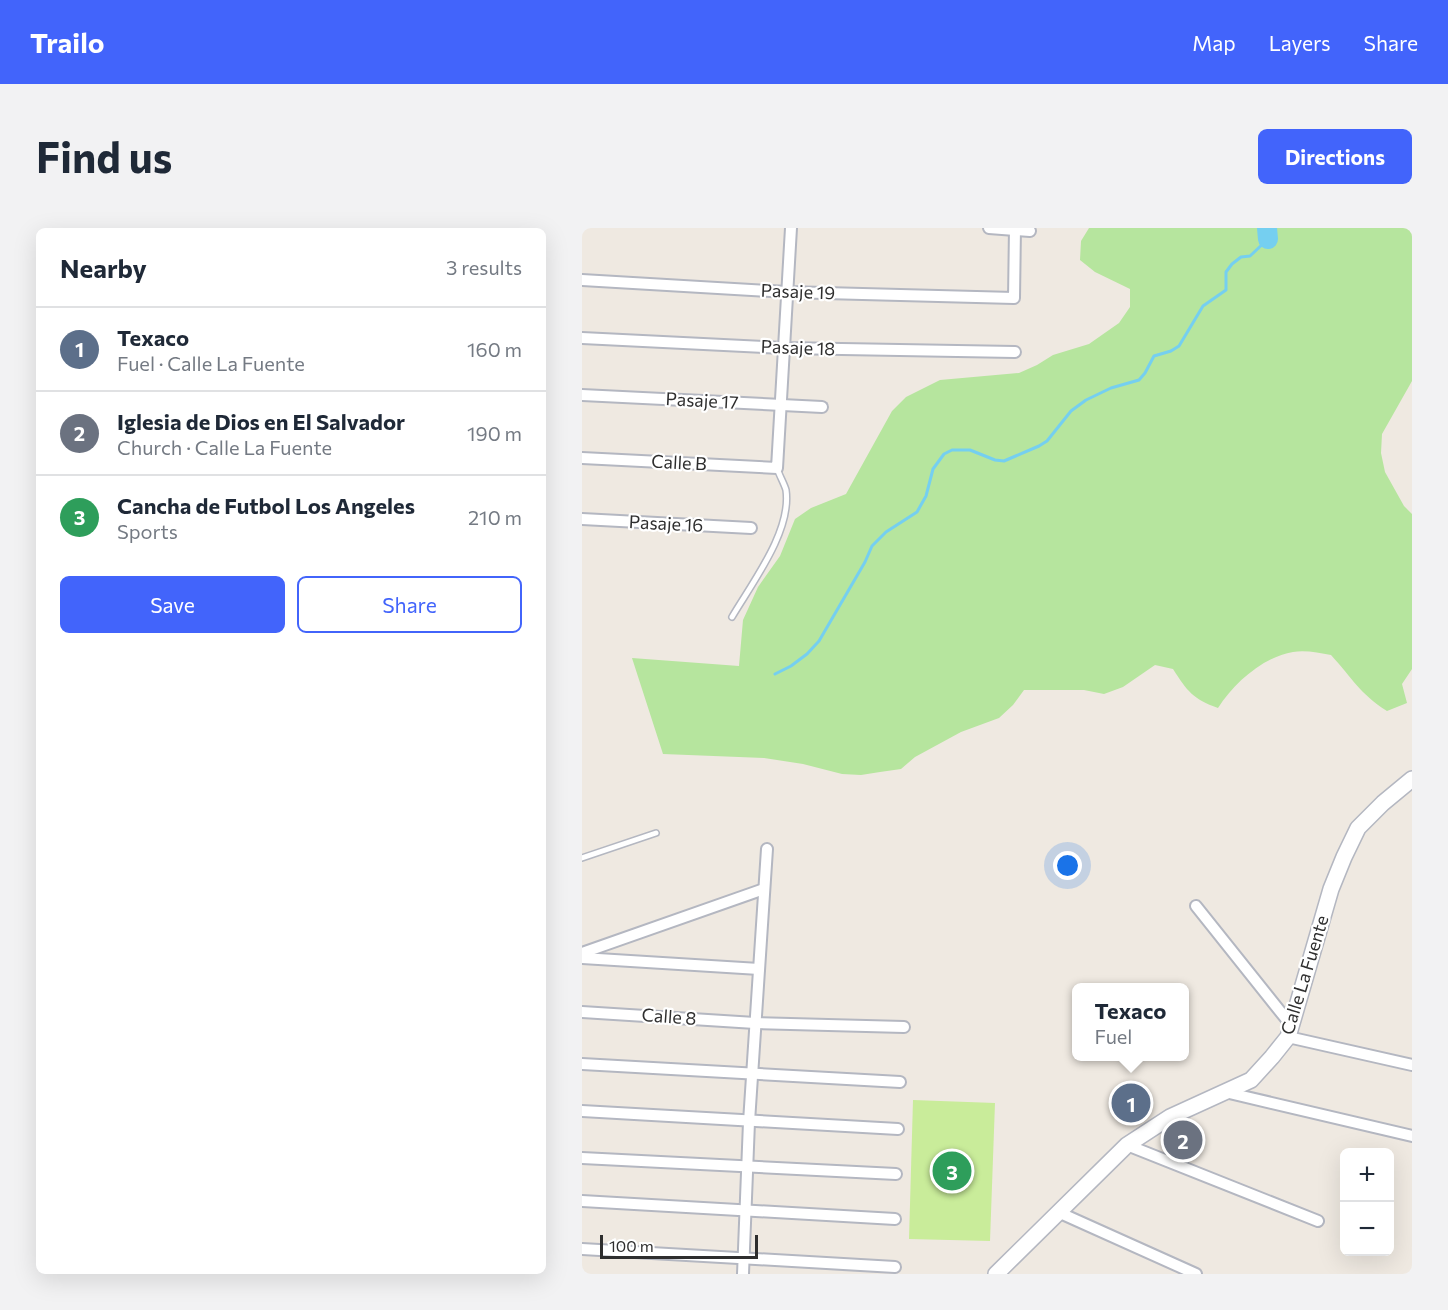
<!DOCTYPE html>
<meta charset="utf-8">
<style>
:root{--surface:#fff;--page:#f2f2f3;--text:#1f2937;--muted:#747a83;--line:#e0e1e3;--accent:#4264fb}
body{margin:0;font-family:Commissioner,sans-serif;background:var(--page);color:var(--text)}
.controls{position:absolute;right:18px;bottom:18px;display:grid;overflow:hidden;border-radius:9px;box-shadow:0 6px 24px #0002}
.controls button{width:54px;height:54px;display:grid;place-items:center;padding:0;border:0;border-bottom:2px solid var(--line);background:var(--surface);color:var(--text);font:30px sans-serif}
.scale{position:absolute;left:18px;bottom:15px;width:158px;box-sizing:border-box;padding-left:6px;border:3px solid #2e2e2e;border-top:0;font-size:16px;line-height:21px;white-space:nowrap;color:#2e2e2e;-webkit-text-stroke:4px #fff;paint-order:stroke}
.you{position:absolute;left:486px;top:638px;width:21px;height:21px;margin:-15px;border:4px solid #fff;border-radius:50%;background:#1a73e8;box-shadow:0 0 0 9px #1a73e833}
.badge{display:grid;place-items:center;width:39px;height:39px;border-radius:50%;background:var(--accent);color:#fff;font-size:20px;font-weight:700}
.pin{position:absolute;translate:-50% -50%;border:3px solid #fff;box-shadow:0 2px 6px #0006}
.popup{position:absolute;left:490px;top:755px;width:117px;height:78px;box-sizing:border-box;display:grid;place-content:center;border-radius:9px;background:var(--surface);filter:drop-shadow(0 2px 4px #0005);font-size:20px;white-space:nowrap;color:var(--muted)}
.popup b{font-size:22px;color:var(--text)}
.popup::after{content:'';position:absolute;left:50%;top:100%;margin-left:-12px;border:12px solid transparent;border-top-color:var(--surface)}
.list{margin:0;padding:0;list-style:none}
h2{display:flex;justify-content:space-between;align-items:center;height:78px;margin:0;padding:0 24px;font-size:26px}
h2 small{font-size:20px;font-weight:400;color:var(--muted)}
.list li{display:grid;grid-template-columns:39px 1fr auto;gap:18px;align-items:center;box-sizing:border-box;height:84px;padding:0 24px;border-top:2px solid var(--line)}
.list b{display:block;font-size:22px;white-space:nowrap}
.list p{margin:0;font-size:20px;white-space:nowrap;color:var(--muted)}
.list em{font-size:20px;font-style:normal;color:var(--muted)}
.actions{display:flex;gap:12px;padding:18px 24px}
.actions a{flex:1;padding:14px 0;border:2px solid var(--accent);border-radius:9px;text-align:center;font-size:21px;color:var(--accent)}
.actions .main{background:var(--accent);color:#fff}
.map{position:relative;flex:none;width:830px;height:1046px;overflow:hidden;border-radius:9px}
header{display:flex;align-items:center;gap:36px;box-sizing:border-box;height:84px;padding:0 30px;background:var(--accent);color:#fff}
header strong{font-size:28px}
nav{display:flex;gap:33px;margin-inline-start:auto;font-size:21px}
.intro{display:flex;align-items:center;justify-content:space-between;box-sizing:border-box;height:144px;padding:0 36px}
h1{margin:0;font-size:42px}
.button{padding:15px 27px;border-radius:9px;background:var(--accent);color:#fff;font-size:21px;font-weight:700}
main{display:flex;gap:36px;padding:0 36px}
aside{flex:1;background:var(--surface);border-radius:9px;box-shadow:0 6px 24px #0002}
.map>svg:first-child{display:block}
.green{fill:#b6e59e}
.pitch{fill:#c9ec9a}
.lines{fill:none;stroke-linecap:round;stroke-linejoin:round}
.stream{stroke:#75cff0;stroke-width:3}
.river{stroke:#75cff0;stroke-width:20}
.building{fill:#cbc7bf;stroke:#cbc5ba;stroke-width:1.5}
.lane-casing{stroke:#b4b7c1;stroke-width:8}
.street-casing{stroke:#b4b7c1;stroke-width:14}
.secondary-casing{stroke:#b4b7c1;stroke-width:18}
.lane{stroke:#fff;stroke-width:5}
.street{stroke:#fff;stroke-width:10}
.secondary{stroke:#fff;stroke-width:15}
.labels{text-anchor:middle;stroke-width:4.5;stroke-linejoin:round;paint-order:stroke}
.street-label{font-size:18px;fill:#2e2e2e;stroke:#fff}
</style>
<header>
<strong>Trailo</strong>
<nav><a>Map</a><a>Layers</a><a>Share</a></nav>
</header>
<div class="intro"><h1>Find us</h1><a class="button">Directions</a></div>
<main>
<aside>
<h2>Nearby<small>3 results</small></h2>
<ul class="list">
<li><span class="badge" style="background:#5c6f8a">1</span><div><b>Texaco</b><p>Fuel · Calle La Fuente</p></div><em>160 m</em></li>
<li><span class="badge" style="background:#6b7280">2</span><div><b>Iglesia de Dios en El Salvador</b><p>Church · Calle La Fuente</p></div><em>190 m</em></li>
<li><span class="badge" style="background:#2e9e5b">3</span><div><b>Cancha de Futbol Los Angeles</b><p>Sports</p></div><em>210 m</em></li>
</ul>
<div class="actions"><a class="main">Save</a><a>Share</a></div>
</aside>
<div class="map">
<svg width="830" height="1046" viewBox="0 0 830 1046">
<rect width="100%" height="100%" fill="#efe9e1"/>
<path class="green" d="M507 0H830V153L800 206 799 225 803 244 822 278 830 286V441L820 456 825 475 805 483C777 465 771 451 749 427 737 425 724 422 711 424 681 429 652 455 636 480 611 471 605 463 591 441L573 437 541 459 522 466 502 462H442L431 477 417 490 379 504 333 529 319 541 298 544 279 547 260 546 221 536 182 530 81 526 50 430 157 438 161 392 176 359 198 328 213 291 229 280 264 266 310 183 324 169 358 152 437 145 455 137 471 127 507 116 537 95 548 79V61L513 44 498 32 499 13Z"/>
<polygon class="pitch" points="331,872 413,875 408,1013 327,1011"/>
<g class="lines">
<polyline class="stream" points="193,446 209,438 225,426 237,413 283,334 290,318 304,304 335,284 344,268 351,241 362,226 370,222 388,222 413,232 422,233 457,218 465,213 489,183 504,172 529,160 557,152 563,145 572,128 589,123 597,118 621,78 644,62 644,44 650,36 659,29 668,28 686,11"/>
<polyline class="river" points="685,0 686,11"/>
</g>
<g class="building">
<polygon points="563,861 569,871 535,890 530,879"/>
<polygon points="591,899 618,910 611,925 584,914"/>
</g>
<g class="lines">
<g class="lane-casing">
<g id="lane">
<path d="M150 389C170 355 210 303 204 262 202 255 197 247 195 240"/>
<polyline points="0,630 74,605"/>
</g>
</g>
<g class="street-casing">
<g id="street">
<polyline points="407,0 448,3"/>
<polyline points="0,52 205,64 432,70 433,0"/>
<polyline points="0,110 202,120 433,124"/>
<polyline points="0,167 240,179"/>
<polyline points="0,230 195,240 209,0"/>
<polyline points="0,291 169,300"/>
<polyline points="614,678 709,797"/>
<polyline points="0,725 182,661"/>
<polyline points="0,730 177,741"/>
<polyline points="0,784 173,795 322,799"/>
<polyline points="706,809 830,837"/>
<polyline points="0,836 318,854"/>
<polyline points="643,864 830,908"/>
<polyline points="0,883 316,901"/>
<polyline points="545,917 736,993"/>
<polyline points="0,930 314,946"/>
<polyline points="0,973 313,991"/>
<polyline points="476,984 614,1046"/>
<polyline points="0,1021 313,1039"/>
<polyline points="161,1046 167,894 185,621"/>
</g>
</g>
<g class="secondary-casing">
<polyline id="secondary" points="414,1046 545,917 588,889 669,852 690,829 706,809 749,661 762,629 776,600 801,575 830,551"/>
</g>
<use href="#lane" class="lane"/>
<use href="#street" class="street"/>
<use href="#secondary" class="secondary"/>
</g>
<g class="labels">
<g class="street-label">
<text transform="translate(216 64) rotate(2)" y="6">Pasaje 19</text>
<text transform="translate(216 120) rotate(2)" y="6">Pasaje 18</text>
<text transform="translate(120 173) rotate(3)" y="6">Pasaje 17</text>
<text transform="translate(97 235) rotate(3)" y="6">Calle B</text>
<text transform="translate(84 296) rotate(3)" y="6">Pasaje 16</text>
<text transform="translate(723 747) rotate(-73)" y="6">Calle La Fuente</text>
<text transform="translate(87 789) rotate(4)" y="6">Calle 8</text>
</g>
</g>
</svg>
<div class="controls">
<button>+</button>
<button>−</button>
</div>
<div class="scale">100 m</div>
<div class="you"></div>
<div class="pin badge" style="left:549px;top:875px;background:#5c6f8a">1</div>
<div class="popup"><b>Texaco</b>Fuel</div>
<div class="pin badge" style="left:601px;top:912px;background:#6b7280">2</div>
<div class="pin badge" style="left:370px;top:943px;background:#2e9e5b">3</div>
</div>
</main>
